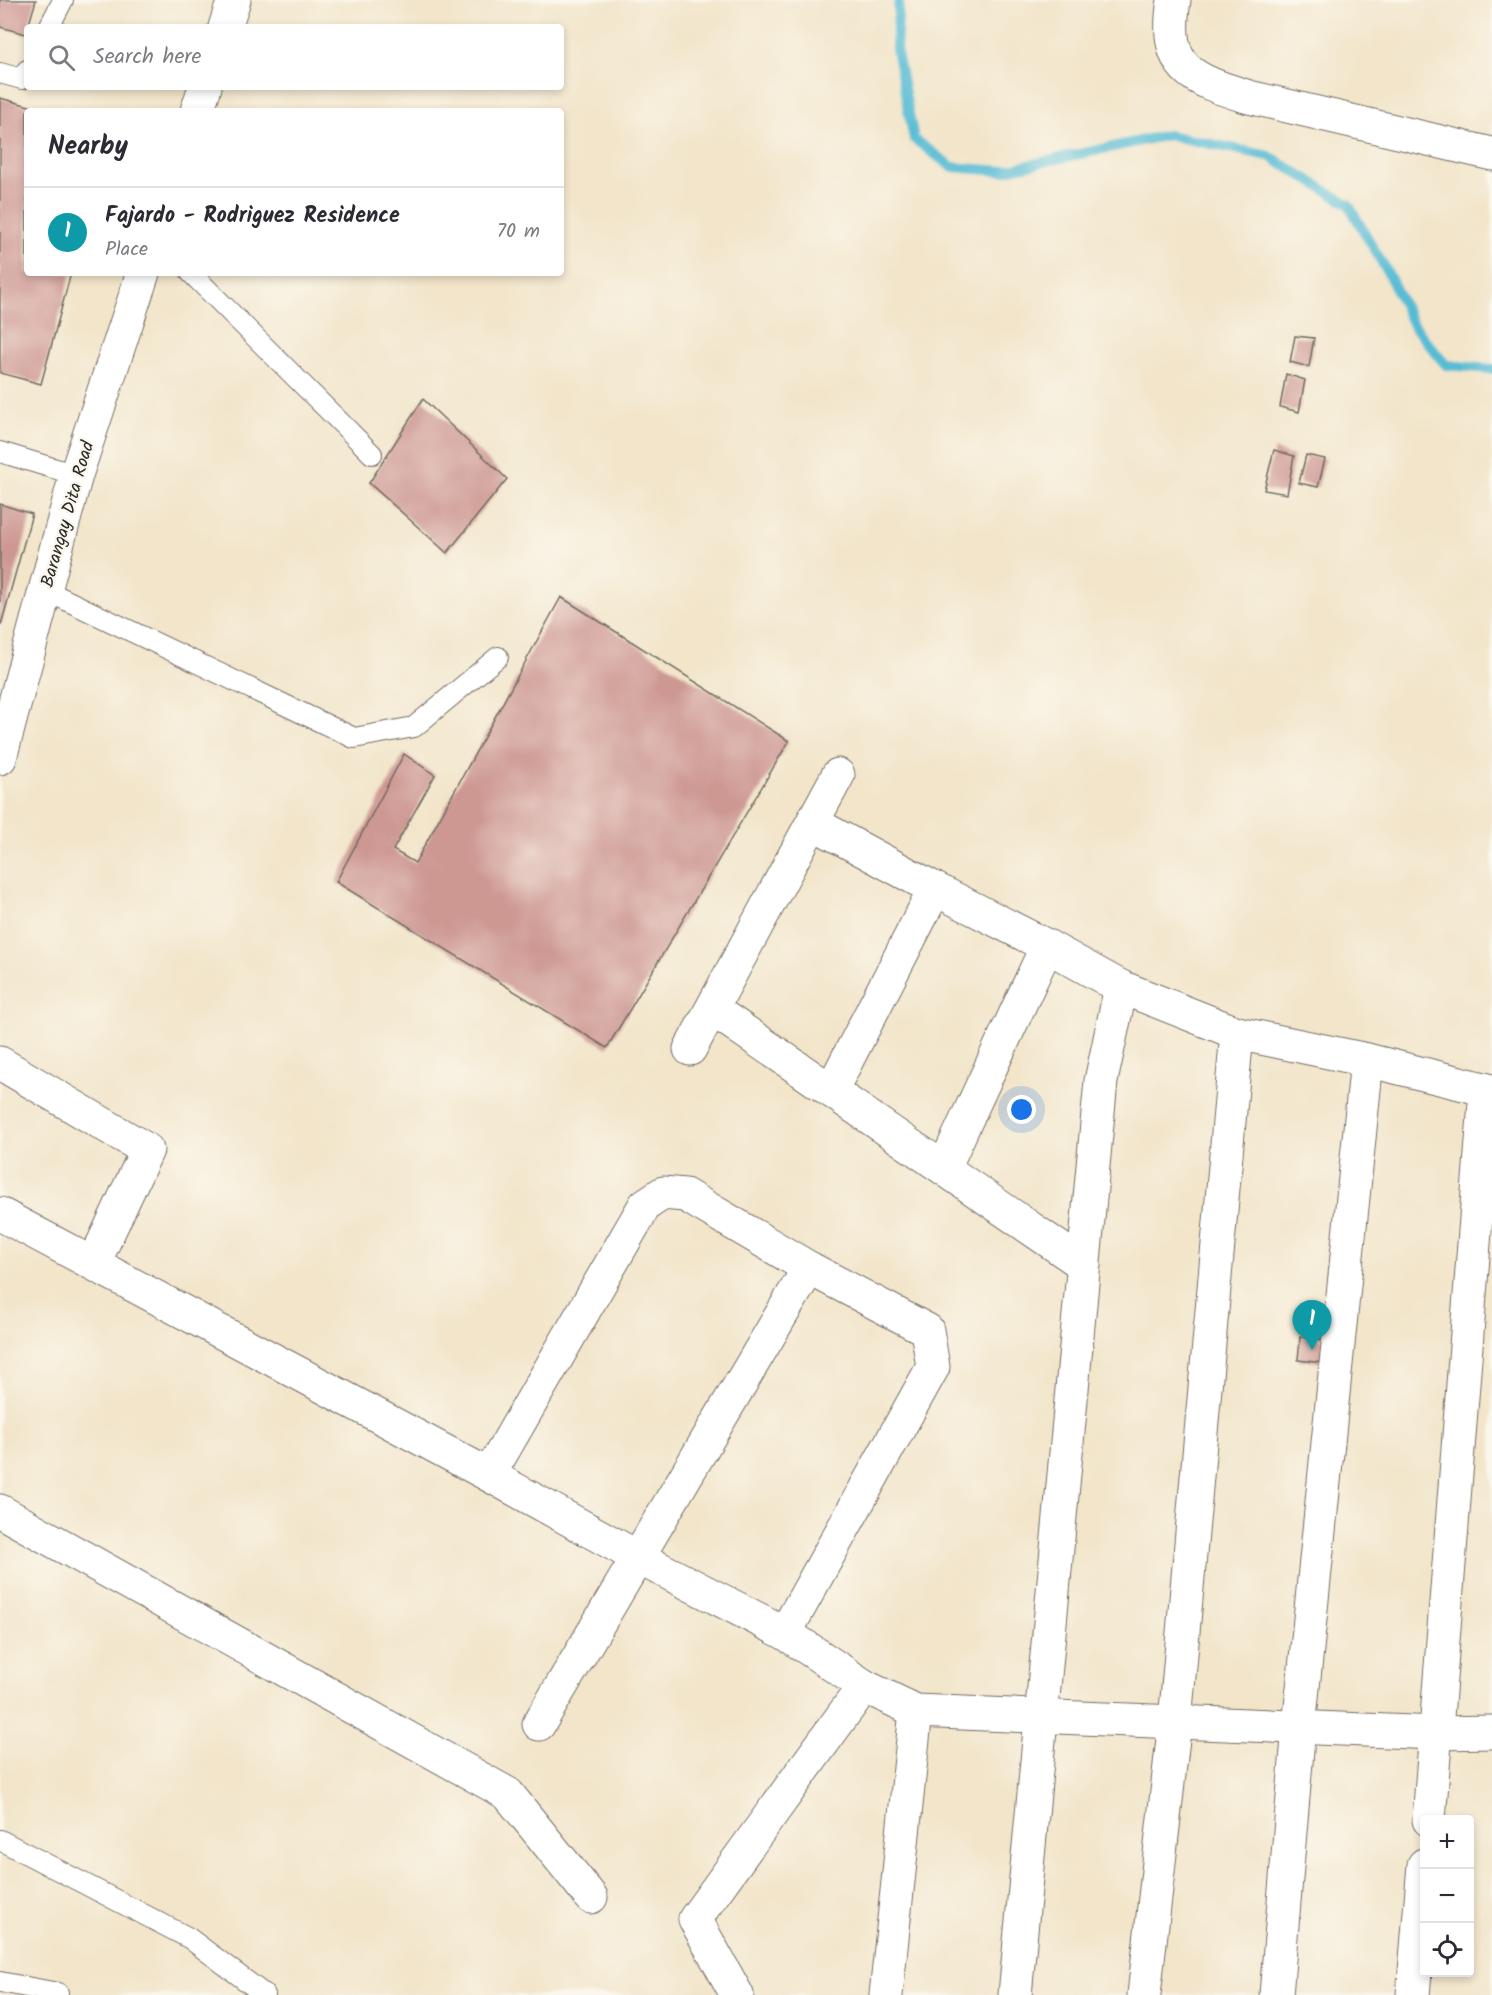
<!DOCTYPE html>
<meta charset="utf-8">
<style>
:root{--surface:#fff;--page:#f7f7f7;--text:#2b2b33;--muted:#7c7c81;--line:#e1e1e2;--accent:#111827}
body{margin:0;font-family:Kalam,sans-serif;background:var(--page);color:var(--text)}
.controls{position:absolute;right:18px;bottom:18px;display:grid;overflow:hidden;border-radius:6px;box-shadow:0 3px 9px #0003}
.controls button{width:54px;height:54px;display:grid;place-items:center;padding:0;border:0;border-bottom:2px solid var(--line);background:var(--surface);color:var(--text);font:30px sans-serif}
.you{position:absolute;left:1022px;top:1110px;width:21px;height:21px;margin:-15px;border:4px solid #fff;border-radius:50%;background:#1a73e8;box-shadow:0 0 0 9px #1a73e833}
.badge{display:grid;place-items:center;width:39px;height:39px;border-radius:50%;background:var(--accent);color:#fff;font-size:20px;font-weight:700}
.pin{position:absolute;translate:-50% -50px;filter:drop-shadow(0 2px 3px #0008)}
.pin::after{content:'';position:absolute;top:32px;width:21px;height:18px;background:inherit;clip-path:polygon(0 0,100% 0,50% 100%)}
.list{margin:0;padding:0;list-style:none}
h2{display:flex;justify-content:space-between;align-items:center;height:78px;margin:0;padding:0 24px;font-size:26px}
h2 small{font-size:20px;font-weight:400;color:var(--muted)}
.list li{display:grid;grid-template-columns:39px 1fr auto;gap:18px;align-items:center;box-sizing:border-box;height:90px;padding:0 24px;border-top:2px solid var(--line)}
.list b{display:block;font-size:22px;white-space:nowrap}
.list p{margin:0;font-size:20px;white-space:nowrap;color:var(--muted)}
.list em{font-size:20px;font-style:normal;color:var(--muted)}
.icon{flex:none;width:33px;height:33px;fill:none;stroke:currentColor;stroke-width:2;stroke-linecap:round;stroke-linejoin:round}
.map{position:relative;flex:none;width:1492px;height:1995px;overflow:hidden}
.search{position:absolute;background:var(--surface);box-shadow:0 3px 9px #0003;left:24px;top:24px;width:540px;height:66px;display:flex;align-items:center;gap:15px;box-sizing:border-box;padding:0 21px;border-radius:6px;color:var(--muted);font-size:22px}
.panel{position:absolute;background:var(--surface);box-shadow:0 3px 9px #0003;left:24px;top:108px;width:540px;height:168px;border-radius:6px}
.map>svg:first-child{display:block}
.lines{fill:none;stroke-linecap:round;stroke-linejoin:round}
.stream{stroke:#56bcd4;stroke-width:10}
.building{fill:#cd9792}
.service-casing{stroke:#716c63;stroke-width:22}
.minor-casing{stroke:#716c63;stroke-width:35}
.tertiary-casing{stroke:#716c63;stroke-width:35}
.service{stroke:#fff;stroke-width:20}
.minor{stroke:#fff;stroke-width:33}
.tertiary{stroke:#fff;stroke-width:33}
.labels{text-anchor:middle;stroke-width:5;stroke-linejoin:round;paint-order:stroke}
.street-label{font-size:18px;fill:#2b2b2b;stroke:#fbf7ec}
</style>
<div class="map">
<svg width="1492" height="1995" viewBox="0 0 1492 1995">
<rect width="100%" height="100%" fill="#fbf7ec"/>
<filter id="ink" filterUnits="userSpaceOnUse"><feTurbulence type="fractalNoise" baseFrequency=".0167" numOctaves="2"/><feDisplacementMap in="SourceGraphic" scale="12" xChannelSelector="R" yChannelSelector="G"/><feConvolveMatrix kernelMatrix="1 2 1 2 8 2 1 2 1" color-interpolation-filters="sRGB"/></filter>
<filter id="wash" filterUnits="userSpaceOnUse"><feTurbulence type="fractalNoise" baseFrequency=".008" numOctaves="4" result="noise"/><feDisplacementMap in="SourceGraphic" scale="24" xChannelSelector="R" yChannelSelector="G"/><feGaussianBlur stdDeviation="1.35" result="paint"/><feColorMatrix in="noise" values="0 0 0 0 0 0 0 0 0 0 0 0 0 0 0 0 0 1.4 0 .05"/><feComposite in="paint" operator="in"/></filter>
<g filter="url(#wash)">
<rect width="100%" height="100%" fill="#f2e5ca"/>
<g class="lines">
<polyline class="stream" points="899,0 896,48 914,139 952,167 1001,171 1168,135 1269,156 1348,204 1388,273 1413,325 1446,365 1492,369"/>
</g>
<g id="blocks">
<g class="building">
<polygon points="0,0 36,0 26,34 0,27"/>
<polygon points="0,98 44,110 27,111 27,273 71,273 41,384 0,373"/>
<polygon points="1295,336 1314,338 1309,367 1290,362"/>
<polygon points="1286,374 1305,380 1299,412 1280,407"/>
<polygon points="423,399 507,479 447,553 369,483"/>
<polygon points="1274,450 1294,456 1287,494 1264,490"/>
<polygon points="1306,455 1325,459 1318,487 1299,483"/>
<polygon points="0,504 32,514 1,625 0,625"/>
<polygon points="561,597 789,741 607,1048 336,882 404,754 435,775 393,850 415,863"/>
<polygon points="1300,1337 1327,1340 1324,1363 1298,1360"/>
</g>
</g>
</g>
<g filter="url(#ink)">
<use href="#blocks" fill-opacity="0" stroke="#716c63" stroke-width="1.5"/>
<g class="lines">
<g class="service-casing">
<g id="service">
<polyline points="49,27 63,0"/>
<polyline points="0,73 22,79 27,70"/>
<polyline points="191,273 372,454"/>
<polyline points="0,452 76,475"/>
<polyline points="45,590 354,738 414,727 498,657"/>
<polyline points="0,1840 189,1938 265,1995"/>
<polyline points="0,1982 58,1993"/>
</g>
</g>
<g class="minor-casing">
<g id="minor">
<path d="M1174 0C1163 69 1190 79 1249 97L1492 154"/>
<polyline points="813,823 935,889 1047,946 1121,987 1237,1033 1367,1060 1492,1091"/>
<polyline points="712,1009 1084,1265"/>
<polyline points="690,1049 838,775"/>
<polyline points="0,1063 147,1150 94,1263"/>
<polyline points="831,1091 935,889"/>
<polyline points="944,1168 1047,946"/>
<polyline points="0,1214 489,1475 639,1558 785,1633 864,1686 916,1711 1436,1733 1492,1732"/>
<polyline points="489,1475 645,1205 663,1193 685,1195 809,1268 927,1330 933,1367 785,1633"/>
<polyline points="0,1511 508,1794 591,1897"/>
<polyline points="539,1724 809,1268"/>
<polyline points="1429,1820 1486,1090"/>
<polyline points="737,1995 695,1919 864,1686"/>
<polyline points="886,1995 916,1711"/>
<polyline points="1015,1995 1101,1081 1121,987"/>
<polyline points="1144,1995 1175,1721 1237,1033"/>
<polyline points="1276,1995 1299,1727 1367,1060"/>
<polyline points="1413,1995 1424,1865"/>
</g>
</g>
<g class="tertiary-casing">
<g id="tertiary">
<polyline points="225,27 234,0"/>
<polyline points="197,111 205,87"/>
<polyline points="0,758 76,475 143,273"/>
</g>
</g>
<use href="#service" class="service"/>
<use href="#minor" class="minor"/>
<use href="#tertiary" class="tertiary"/>
</g>
</g>
<g class="labels">
<g class="street-label">
<text transform="translate(67 514) rotate(-74)" y="6">Barangay Dita Road</text>
</g>
</g>
</svg>
<div class="controls">
<button>+</button>
<button>−</button>
<button><svg class="icon" aria-label="locate" viewBox="0 0 24 24"><circle cx="12" cy="12" r="6"/><path d="M12 2v4M12 18v4M2 12h4M18 12h4"/></svg></button>
</div>
<div class="you"></div>
<div class="pin badge" style="left:1312px;top:1350px;background:#0f9aa8">1</div>
<div class="search"><svg class="icon" aria-label="search" viewBox="0 0 24 24"><circle cx="10" cy="10" r="6"/><path d="M15 15l6 6"/></svg>Search here</div>
<section class="panel">
<h2>Nearby<small></small></h2>
<ul class="list">
<li><span class="badge" style="background:#0f9aa8">1</span><div><b>Fajardo - Rodriguez Residence</b><p>Place</p></div><em>70 m</em></li>
</ul>
</section>
</div>
